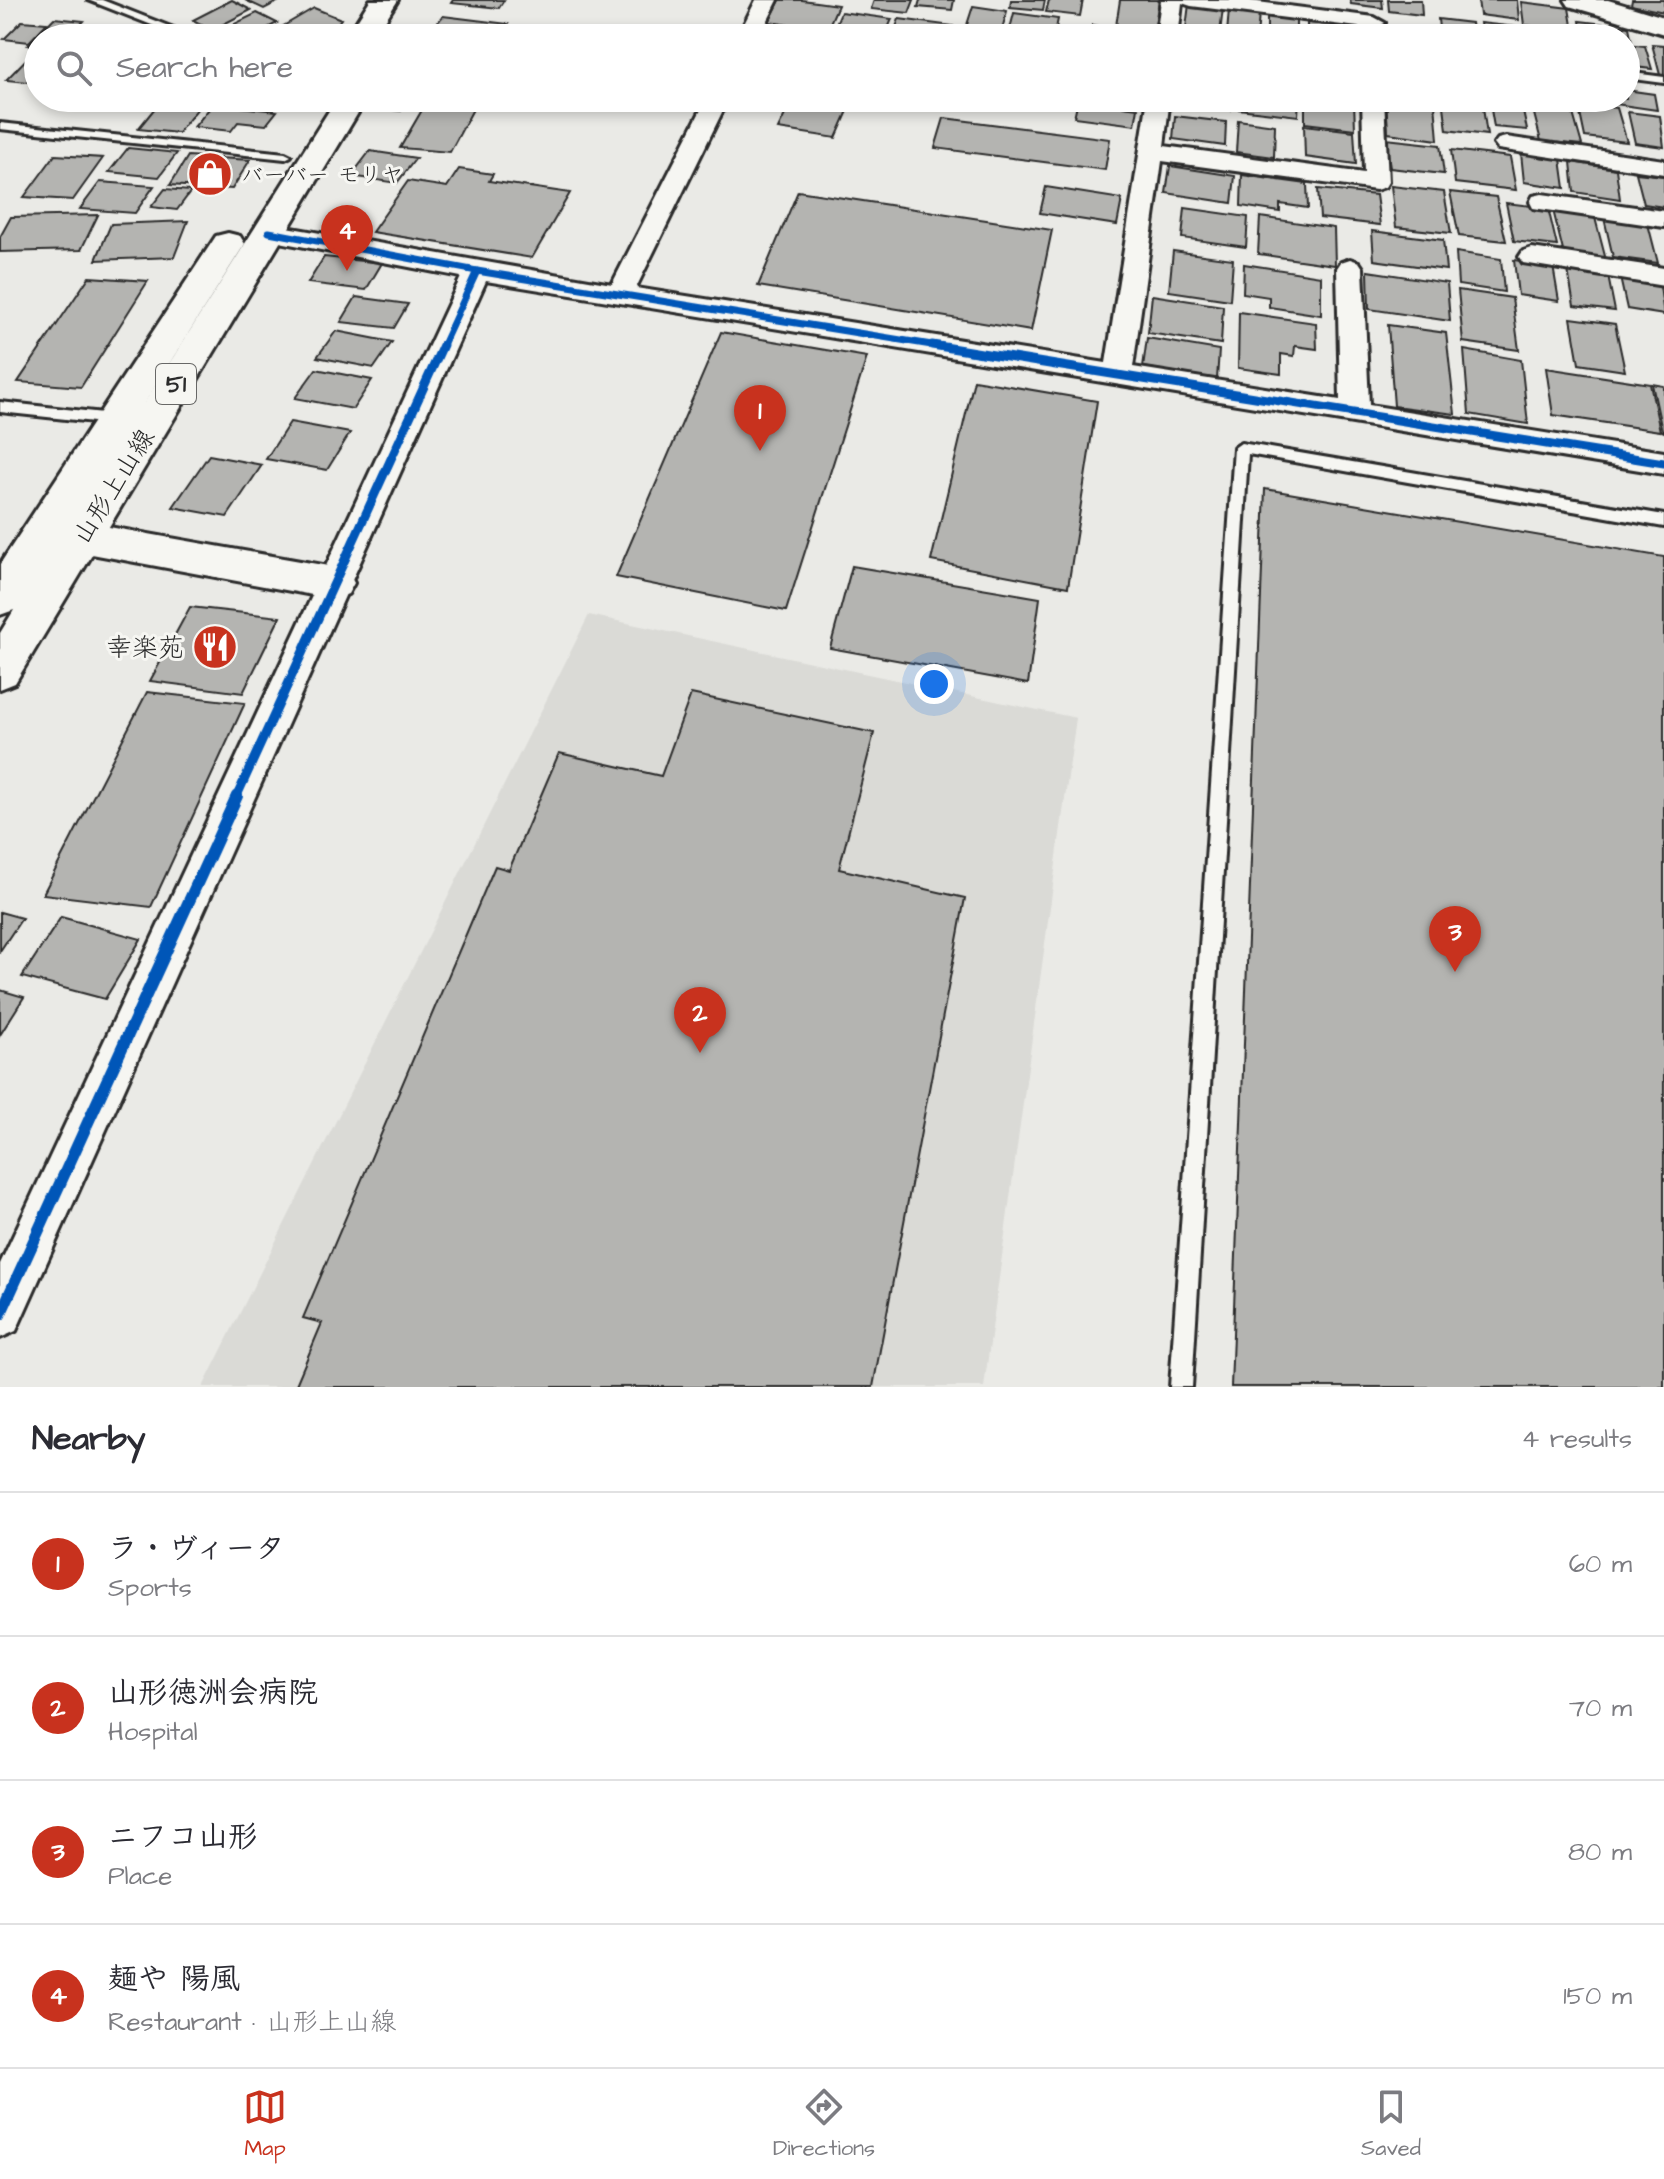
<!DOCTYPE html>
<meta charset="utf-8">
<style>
:root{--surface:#fff;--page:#f2f2f3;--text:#2b2b33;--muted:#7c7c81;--line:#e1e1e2;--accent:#c8321e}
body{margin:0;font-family:"Architects Daughter","Klee One",sans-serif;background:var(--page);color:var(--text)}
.you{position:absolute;left:934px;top:684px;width:28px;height:28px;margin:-20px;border:6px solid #fff;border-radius:50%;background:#1a73e8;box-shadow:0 0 0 12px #1a73e833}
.badge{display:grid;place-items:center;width:52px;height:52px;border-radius:50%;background:var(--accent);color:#fff;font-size:26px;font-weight:700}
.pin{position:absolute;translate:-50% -66px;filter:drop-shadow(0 2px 4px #0008)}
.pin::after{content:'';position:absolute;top:42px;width:28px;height:24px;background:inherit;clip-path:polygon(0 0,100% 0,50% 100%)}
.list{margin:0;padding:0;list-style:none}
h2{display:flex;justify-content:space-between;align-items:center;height:104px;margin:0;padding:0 32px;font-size:34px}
h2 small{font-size:26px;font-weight:400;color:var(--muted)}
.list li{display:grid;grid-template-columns:52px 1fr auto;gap:24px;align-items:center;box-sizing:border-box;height:144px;padding:0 32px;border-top:2px solid var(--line)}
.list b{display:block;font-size:30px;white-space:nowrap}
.list p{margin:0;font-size:26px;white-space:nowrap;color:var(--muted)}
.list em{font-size:26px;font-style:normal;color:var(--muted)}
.icon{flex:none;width:44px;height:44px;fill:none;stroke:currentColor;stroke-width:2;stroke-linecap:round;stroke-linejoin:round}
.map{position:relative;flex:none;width:1664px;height:1387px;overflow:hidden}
.search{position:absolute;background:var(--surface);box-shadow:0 4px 12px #0003;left:24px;right:24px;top:24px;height:88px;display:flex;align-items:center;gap:20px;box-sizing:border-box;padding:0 28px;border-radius:44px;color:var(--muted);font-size:30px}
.sheet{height:680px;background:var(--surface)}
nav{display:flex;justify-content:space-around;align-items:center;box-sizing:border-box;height:112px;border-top:2px solid var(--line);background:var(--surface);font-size:22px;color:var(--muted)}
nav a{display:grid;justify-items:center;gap:4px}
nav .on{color:var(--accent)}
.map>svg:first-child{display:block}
.built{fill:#dadad6}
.building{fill:#b4b4b1;stroke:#2b2b2b;stroke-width:2}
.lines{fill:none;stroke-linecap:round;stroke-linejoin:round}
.service-casing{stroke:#2b2b2b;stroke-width:6}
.minor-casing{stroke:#2b2b2b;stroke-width:6}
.tertiary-casing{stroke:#2b2b2b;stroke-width:6}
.primary-casing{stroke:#2b2b2b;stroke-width:6}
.service{fill:#f6f6f2;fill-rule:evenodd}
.minor{fill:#f6f6f2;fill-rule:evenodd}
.tertiary{fill:#f6f6f2;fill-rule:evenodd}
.primary{fill:#f6f6f2;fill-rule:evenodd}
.cycleway-far2-casing{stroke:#f6f6f2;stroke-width:11}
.cycleway-far1-casing{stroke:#f6f6f2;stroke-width:14}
.cycleway-casing{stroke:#f6f6f2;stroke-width:17}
.cycleway-far2{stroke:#0057b8;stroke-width:7}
.cycleway-far1{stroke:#0057b8;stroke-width:9}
.cycleway{stroke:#0057b8;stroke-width:12}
.labels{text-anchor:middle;stroke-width:6;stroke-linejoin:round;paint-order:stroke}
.far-poi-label{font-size:22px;fill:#2b2b2b;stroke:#f6f6f2;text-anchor:start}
.shield{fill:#f6f6f2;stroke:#686867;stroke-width:2}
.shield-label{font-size:24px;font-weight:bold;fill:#2b2b2b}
.street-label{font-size:26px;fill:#2b2b2b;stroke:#f6f6f2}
.poi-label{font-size:26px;fill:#2b2b2b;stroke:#f6f6f2;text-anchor:end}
</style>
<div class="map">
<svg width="1664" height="1387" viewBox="0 0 1664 1387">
<rect width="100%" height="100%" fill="#eaeae6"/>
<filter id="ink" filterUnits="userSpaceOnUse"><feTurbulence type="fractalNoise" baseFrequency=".0125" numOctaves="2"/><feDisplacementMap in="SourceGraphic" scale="16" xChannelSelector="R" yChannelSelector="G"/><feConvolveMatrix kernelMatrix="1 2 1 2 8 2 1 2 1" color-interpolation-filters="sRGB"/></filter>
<g filter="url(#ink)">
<polygon class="built" points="589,615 1076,718 984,1387 203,1387"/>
<g class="building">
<polygon points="232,0 251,10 212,30 193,20"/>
<polygon points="245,0 281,0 264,9"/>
<polygon points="453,0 504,0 499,8 451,3"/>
<polygon points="780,0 802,0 838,5 827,30 769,22"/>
<polygon points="874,0 914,0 909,13 871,9"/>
<polygon points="920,0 954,0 952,10 918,7"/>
<polygon points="1011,0 1045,0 1043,10 1010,7"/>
<polygon points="1049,0 1083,0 1080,16 1046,12"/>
<polygon points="1120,0 1159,0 1154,31 1116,26"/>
<polygon points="1350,0 1382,0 1383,8 1351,4"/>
<polygon points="1388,0 1421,0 1422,15 1389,11"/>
<polygon points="1478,0 1517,0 1519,20 1480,15"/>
<polygon points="1632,0 1664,0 1664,12 1631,5"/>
<polygon points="1521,2 1569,8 1573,31 1524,25"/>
<polygon points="1189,4 1223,8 1220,33 1186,28"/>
<polygon points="973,6 1007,11 1001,33 966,28"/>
<polygon points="314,8 341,19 326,38 263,38"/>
<polygon points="1229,9 1259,13 1257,38 1227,34"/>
<polygon points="841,12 892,19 884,38 831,35"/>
<polygon points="257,13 277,23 249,38 231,38 220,31"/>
<polygon points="1014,13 1058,19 1054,38 1009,33"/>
<polygon points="1267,14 1296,17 1296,38 1267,38"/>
<polygon points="443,16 508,24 498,38 427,36"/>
<polygon points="54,18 84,21 68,38 38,38 38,46 28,45"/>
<polygon points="899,19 953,26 950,38 892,38"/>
<polygon points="1438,19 1471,23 1473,38 1440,38"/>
<polygon points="22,21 47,23 29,42 4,39"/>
<polygon points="1580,21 1629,27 1632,42 1626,41 1626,38 1582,35"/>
<polygon points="1307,23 1339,26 1340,38 1307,38"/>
<polygon points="1480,23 1535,29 1537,38 1482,38"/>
<polygon points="1092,25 1150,33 1150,38 1089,38"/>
<polygon points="1381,26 1414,29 1415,38 1382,38"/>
<polygon points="519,28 583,38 512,38"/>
<polygon points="1346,30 1377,33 1377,38 1347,38"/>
<polygon points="1626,44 1645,46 1652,69 1626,66"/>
<polygon points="1652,44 1664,45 1664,75 1660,75"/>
<polygon points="36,49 38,49 38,83 6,80"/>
<polygon points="1626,90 1654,94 1657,110 1608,103 1608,98 1626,98"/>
<polygon points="98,98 146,98 141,104"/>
<polygon points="155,98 193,98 190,102 202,103 178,133 138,129 155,108 147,107"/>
<polygon points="254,98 285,98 278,107 249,104"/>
<polygon points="380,98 409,98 401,111 373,108"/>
<polygon points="429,98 479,98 450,152 400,148"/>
<polygon points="865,98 923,98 921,106"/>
<polygon points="1180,98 1232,98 1231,110 1180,103"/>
<polygon points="1240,98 1299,98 1298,116 1239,109"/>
<polygon points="1305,98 1354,101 1355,129 1305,123"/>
<polygon points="1386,98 1435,103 1438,140 1388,133"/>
<polygon points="1443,98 1482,101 1487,135 1447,130"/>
<polygon points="1489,98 1520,98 1527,130 1494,127"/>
<polygon points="1530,98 1570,103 1582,145 1541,141"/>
<polygon points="1078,100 1138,108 1135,125 1074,117"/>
<polygon points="791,102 848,111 836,138 778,129"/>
<polygon points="213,104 277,111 266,125 238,122 231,131 194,127"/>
<polygon points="1578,104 1617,108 1627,142 1585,137"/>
<polygon points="1628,112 1660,116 1664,147 1635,143"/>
<polygon points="1175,116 1226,122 1225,146 1173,139"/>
<polygon points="944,118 1110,139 1105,170 935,148"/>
<polygon points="1238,120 1275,125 1274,157 1236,152"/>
<polygon points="1304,125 1354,131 1356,164 1305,157"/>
<polygon points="1386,139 1440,145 1444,174 1390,168"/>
<polygon points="128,148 177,153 159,177 109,172"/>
<polygon points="1451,150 1510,157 1516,190 1455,183"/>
<polygon points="370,151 416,158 397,183 351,176"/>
<polygon points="1521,153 1561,159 1565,188 1524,182"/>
<polygon points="55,155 103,158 73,200 24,197"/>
<polygon points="188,156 250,160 232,189 170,185"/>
<polygon points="1571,162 1616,169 1620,199 1574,192"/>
<polygon points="1170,166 1235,176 1232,203 1166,193"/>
<polygon points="459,169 493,174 489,181 570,193 532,258 372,232 408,181 447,187"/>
<polygon points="1636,173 1664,176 1664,207 1644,204"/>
<polygon points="1242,175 1307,184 1308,208 1280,204 1280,212 1241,206"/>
<polygon points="100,182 154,186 135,213 80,209"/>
<polygon points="1391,186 1444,192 1451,233 1396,227"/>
<polygon points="1046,187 1122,199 1117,225 1040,213"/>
<polygon points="165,189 191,191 177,210 151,207"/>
<polygon points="1318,189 1376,195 1380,225 1320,218"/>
<polygon points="798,191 1052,230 1031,331 758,286"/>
<polygon points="1450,192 1496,197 1506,241 1459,236"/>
<polygon points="1506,203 1548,208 1557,246 1514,241"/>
<polygon points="1185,208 1248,217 1246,247 1182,238"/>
<polygon points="1553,210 1594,214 1606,260 1564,255"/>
<polygon points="98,215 81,250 0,252 0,237 11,217"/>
<polygon points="1260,217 1334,228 1335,265 1258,254"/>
<polygon points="1604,218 1648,224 1658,263 1613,257"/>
<polygon points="188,221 174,257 96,260 111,224"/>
<polygon points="1372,231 1443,240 1446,270 1374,260"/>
<polygon points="1173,251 1233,259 1230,300 1169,291"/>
<polygon points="1456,252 1501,259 1504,292 1458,285"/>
<polygon points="324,257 382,263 366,290 308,283"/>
<polygon points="1514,260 1553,266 1559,301 1518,295"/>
<polygon points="1244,264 1321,276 1321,315 1269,307 1269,297 1243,293"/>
<polygon points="1568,270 1608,276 1615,311 1574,306"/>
<polygon points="1368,271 1447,283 1450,321 1369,309"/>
<polygon points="1619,273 1659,279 1664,315 1627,309"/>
<polygon points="89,277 148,281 81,387 18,382"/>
<polygon points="1458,290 1512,298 1519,350 1463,342"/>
<polygon points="1152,295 1223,306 1221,344 1148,333"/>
<polygon points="356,297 408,304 394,328 341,322"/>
<polygon points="1239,312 1316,323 1317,349 1295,346 1294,356 1281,354 1281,374 1238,368"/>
<polygon points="1571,318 1615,324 1625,371 1579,364"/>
<polygon points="1388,325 1446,333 1455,414 1394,406"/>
<polygon points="336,331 392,342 374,368 317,357"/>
<polygon points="721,332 867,357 786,611 616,577"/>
<polygon points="1147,338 1219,350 1217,379 1143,367"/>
<polygon points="1464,350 1521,360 1528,424 1469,414"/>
<polygon points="1546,368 1650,384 1660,431 1553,415"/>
<polygon points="316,369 372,380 353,409 295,398"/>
<polygon points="974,380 1097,401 1068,587 931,561"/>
<polygon points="1652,384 1664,386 1664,432 1662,431"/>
<polygon points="290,422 350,433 327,470 266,459"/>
<polygon points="209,455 262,465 227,517 173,507"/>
<polygon points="1265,489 1664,557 1664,1387 1231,1387"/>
<polygon points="852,566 1040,598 1028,684 830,648"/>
<polygon points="190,607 280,617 243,693 150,681"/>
<polygon points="147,692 245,703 151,907 43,894"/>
<polygon points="691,694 874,733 839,869 965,898 873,1387 295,1387 322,1323 303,1318 495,866 509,870 559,753 661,776"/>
<polygon points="0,912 22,918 0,951"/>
<polygon points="61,917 141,939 105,999 22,977"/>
<polygon points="0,990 24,997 0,1035"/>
</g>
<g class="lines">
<g class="service-casing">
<g id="service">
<polygon points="88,0 102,0 199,38 185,38"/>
<polygon points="1626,72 1664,77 1664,83 1626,78"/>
<polygon points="0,123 285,153 291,156 285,159 0,129"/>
<polygon points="0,402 113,414 120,419 113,424 0,412"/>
<polygon points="1241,443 1664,515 1664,527 1248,454 1192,1387 1170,1387 1234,448"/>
</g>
</g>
<g class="minor-casing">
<g id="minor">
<polygon points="756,0 778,0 759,38 737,38"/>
<polygon points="1161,0 1242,0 1374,17 1385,23 1374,29 1191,6 1182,3 1178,38 1156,38"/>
<polygon points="707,98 729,98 636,288 1106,363 1148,98 1170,98 1164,146 1364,173 1362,98 1384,98 1388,182 1385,187 1376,190 1162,161 1133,367 1340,400 1337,268 1341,262 1350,259 1359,262 1363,268 1369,405 1664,452 1664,474 486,281 16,1331 0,1338 0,1264 461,277 269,240 260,238 256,232 260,226 269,224 612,284"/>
<polygon points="1506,137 1664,160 1664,174 1498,149 1494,144 1498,139"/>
<polygon points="1542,194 1664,211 1664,227 1533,208 1530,202 1533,196"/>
<polygon points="1532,248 1664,268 1664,286 1523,263 1519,257 1523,251"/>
</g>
</g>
<g class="tertiary-casing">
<polygon id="tertiary" points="81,522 334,567 348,572 354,583 348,594 334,599 81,552 67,548 62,537 67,526"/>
</g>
<g class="primary-casing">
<g id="primary">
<polygon points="370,0 398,0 374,38 346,38"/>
<polygon points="1565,0 1608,0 1664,17 1664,34 1569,6"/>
<polygon points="337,98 367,98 15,683 0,689 0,633 14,610 0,615 0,564 216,236 228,233 240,236 245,244 136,416"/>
</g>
</g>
<use href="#service" class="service"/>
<use href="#minor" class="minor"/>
<use href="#tertiary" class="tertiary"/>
<use href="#primary" class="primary"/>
<g class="cycleway-far2-casing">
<g id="cycleway-far2">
<polyline points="269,232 477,271 944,347"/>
<polyline points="442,347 477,271"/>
</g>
</g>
<g class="cycleway-far1-casing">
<g id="cycleway-far1">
<polyline points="932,345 1664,463"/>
<polyline points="236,798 443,345"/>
</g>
</g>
<g class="cycleway-casing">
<polyline id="cycleway" points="0,1315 237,796"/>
</g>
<use href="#cycleway-far2" class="cycleway-far2"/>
<use href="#cycleway-far1" class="cycleway-far1"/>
<use href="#cycleway" class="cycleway"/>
</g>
</g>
<defs>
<g id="shop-disc" transform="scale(2.3)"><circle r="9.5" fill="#c8321e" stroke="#f6f6f2"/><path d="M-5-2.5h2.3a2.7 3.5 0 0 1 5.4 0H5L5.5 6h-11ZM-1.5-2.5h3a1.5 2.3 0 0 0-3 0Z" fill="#fff"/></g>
<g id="restaurant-disc" transform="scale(2.3)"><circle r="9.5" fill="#c8321e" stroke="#f6f6f2"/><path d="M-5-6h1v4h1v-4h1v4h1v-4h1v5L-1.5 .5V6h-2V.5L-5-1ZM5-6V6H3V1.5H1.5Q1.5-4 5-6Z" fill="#fff"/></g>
</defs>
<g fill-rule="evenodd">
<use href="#shop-disc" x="210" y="174"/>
<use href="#restaurant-disc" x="215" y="647"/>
</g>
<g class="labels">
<g class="far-poi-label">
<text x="241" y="182">バーバー モリヤ</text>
</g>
<rect class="shield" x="156" y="364" width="40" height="40" rx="6"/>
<g class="shield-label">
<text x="176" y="392">51</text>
</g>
<g class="street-label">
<text transform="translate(113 486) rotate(-58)" y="9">山形上山線</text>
</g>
<g class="poi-label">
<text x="184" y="656">幸楽苑</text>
</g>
</g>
</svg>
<div class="you"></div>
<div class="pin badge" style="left:760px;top:451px">1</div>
<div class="pin badge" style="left:700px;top:1053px">2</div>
<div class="pin badge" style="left:1455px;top:972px">3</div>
<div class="pin badge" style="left:347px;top:271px">4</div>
<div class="search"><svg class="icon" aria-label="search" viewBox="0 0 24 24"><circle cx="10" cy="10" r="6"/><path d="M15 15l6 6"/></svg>Search here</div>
</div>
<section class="sheet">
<h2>Nearby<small>4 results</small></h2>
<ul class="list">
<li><span class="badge">1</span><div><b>ラ・ヴィータ</b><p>Sports</p></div><em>60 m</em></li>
<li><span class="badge">2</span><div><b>山形徳洲会病院</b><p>Hospital</p></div><em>70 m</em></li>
<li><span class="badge">3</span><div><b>ニフコ山形</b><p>Place</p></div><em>80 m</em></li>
<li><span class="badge">4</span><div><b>麺や 陽風</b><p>Restaurant · 山形上山線</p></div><em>150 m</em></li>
</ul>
</section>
<nav>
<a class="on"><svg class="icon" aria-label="map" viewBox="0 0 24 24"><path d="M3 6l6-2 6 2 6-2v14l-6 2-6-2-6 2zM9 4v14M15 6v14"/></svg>Map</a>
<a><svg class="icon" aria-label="directions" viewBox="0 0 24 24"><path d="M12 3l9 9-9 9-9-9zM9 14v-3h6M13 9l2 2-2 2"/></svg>Directions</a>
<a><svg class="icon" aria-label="saved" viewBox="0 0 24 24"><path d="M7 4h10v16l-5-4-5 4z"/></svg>Saved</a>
</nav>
